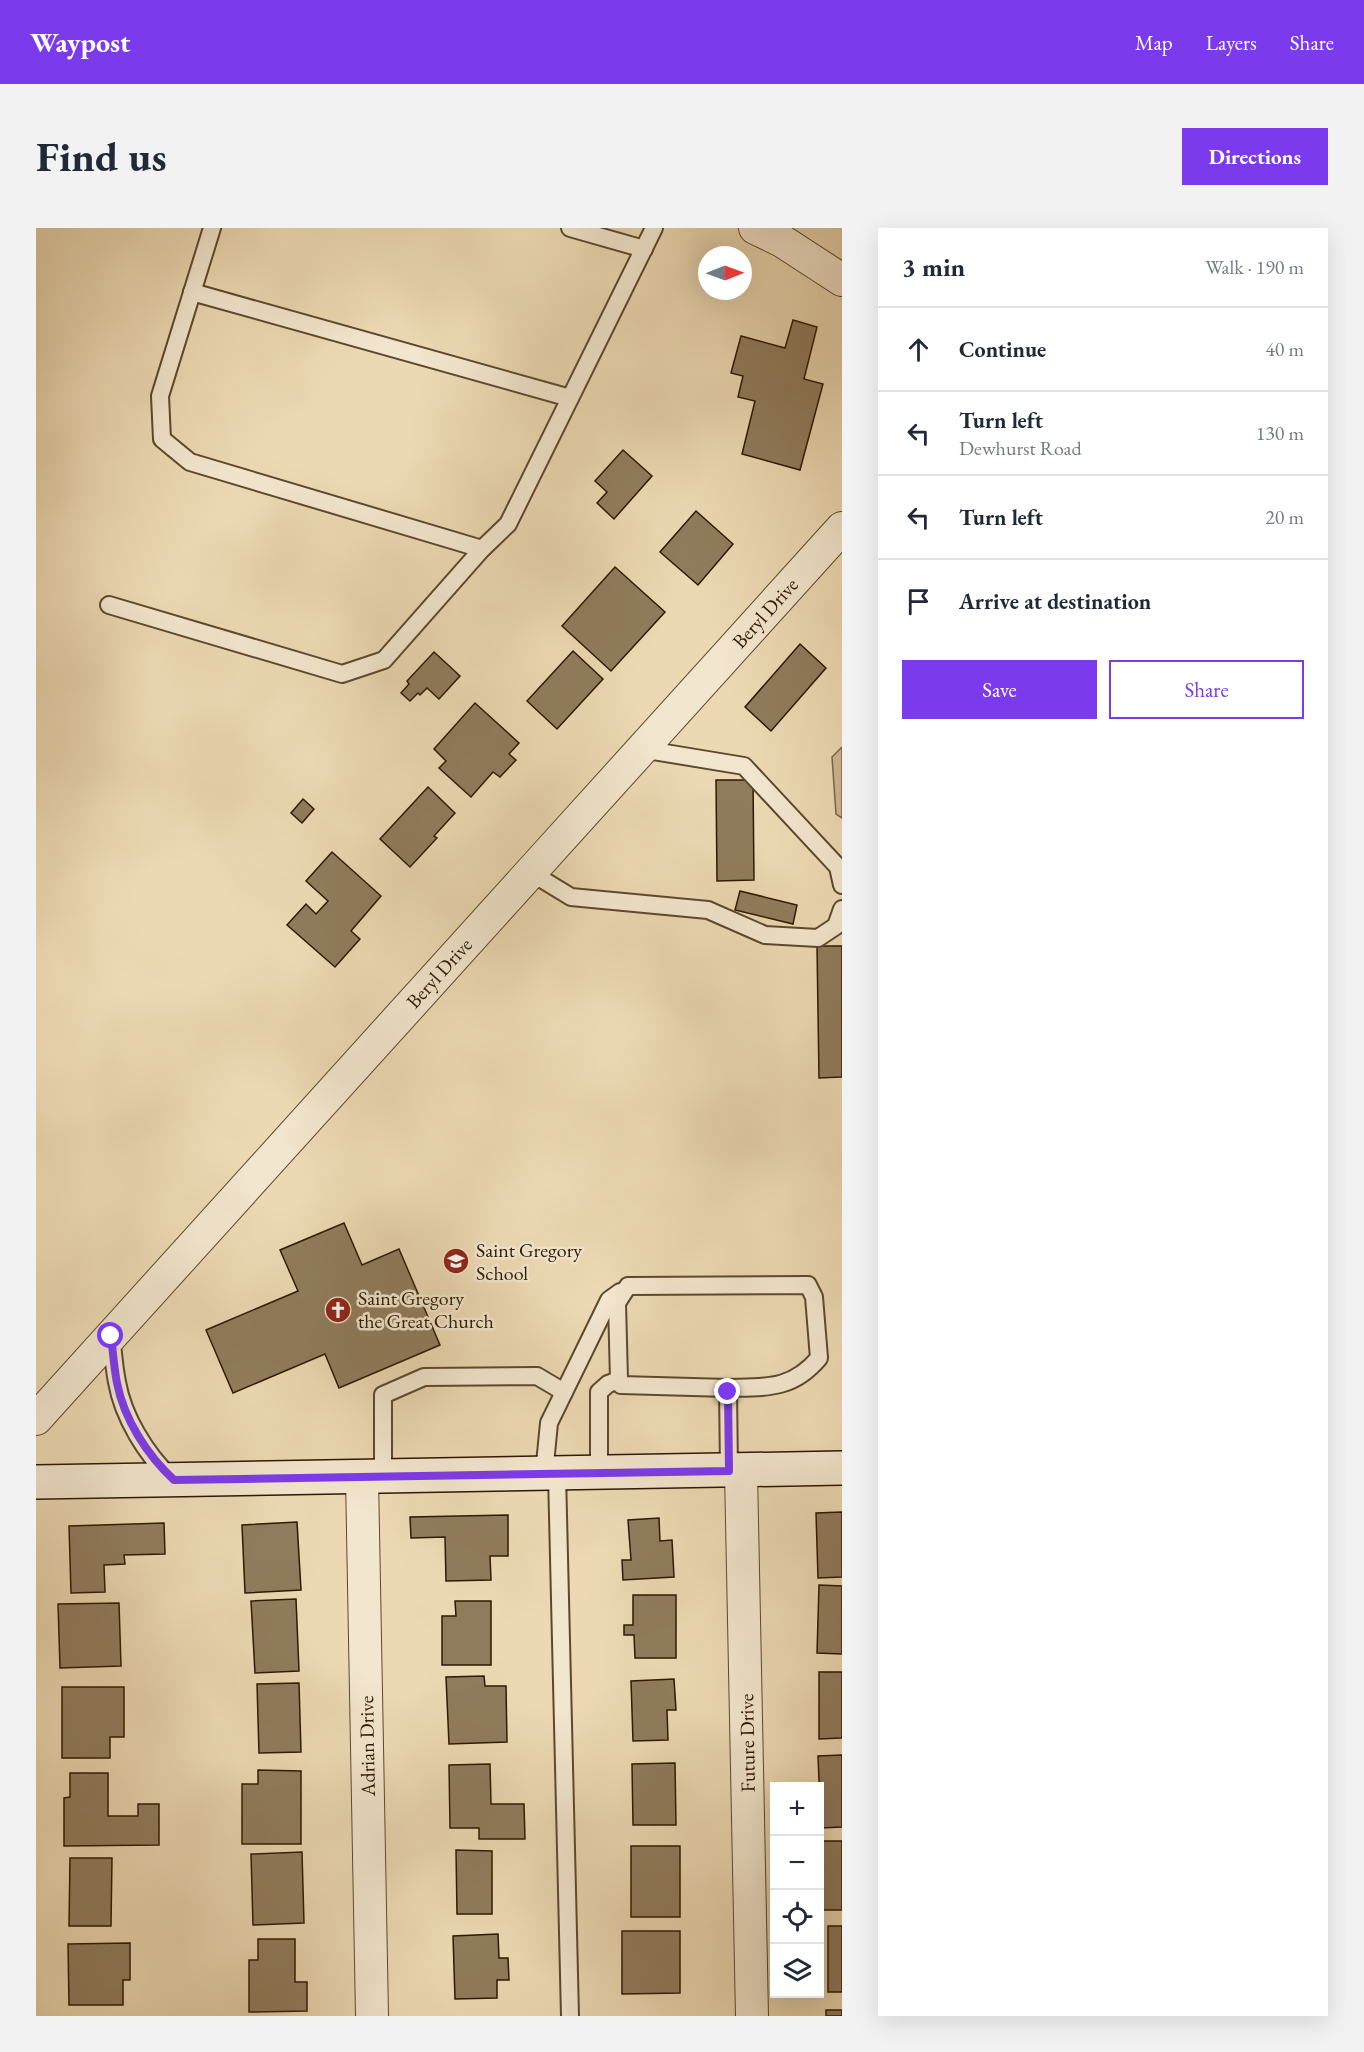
<!DOCTYPE html>
<meta charset="utf-8">
<style>
:root{--surface:#fff;--page:#f2f2f3;--text:#1f2937;--muted:#747a83;--line:#e0e1e3;--accent:#7c3aed}
body{margin:0;font-family:"EB Garamond",serif;background:var(--page);color:var(--text)}
.controls{position:absolute;right:18px;bottom:18px;display:grid;overflow:hidden;border-radius:0px;box-shadow:0 6px 24px #0002}
.controls button{width:54px;height:54px;display:grid;place-items:center;padding:0;border:0;border-bottom:2px solid var(--line);background:var(--surface);color:var(--text);font:30px sans-serif}
.compass{position:absolute;left:662px;top:18px;width:54px;height:54px;border-radius:50%;background:var(--surface);box-shadow:0 6px 24px #0002;rotate:89deg}
.stop{position:absolute;width:18px;height:18px;margin:-14px;border:4px solid #7c3aed;border-radius:50%;background:#fff}
.stop.end{background:#7c3aed;border-color:#fff;box-shadow:0 2px 6px #0008}
.list{margin:0;padding:0;list-style:none}
h2{display:flex;justify-content:space-between;align-items:center;height:78px;margin:0;padding:0 24px;font-size:26px}
h2 small{font-size:20px;font-weight:400;color:var(--muted)}
.list li{display:grid;grid-template-columns:39px 1fr auto;gap:18px;align-items:center;box-sizing:border-box;height:84px;padding:0 24px;border-top:2px solid var(--line)}
.list b{display:block;font-size:22px;white-space:nowrap}
.list p{margin:0;font-size:20px;white-space:nowrap;color:var(--muted)}
.list em{font-size:20px;font-style:normal;color:var(--muted)}
.actions{display:flex;gap:12px;padding:18px 24px}
.actions a{flex:1;padding:14px 0;border:2px solid var(--accent);border-radius:0px;text-align:center;font-size:21px;color:var(--accent)}
.actions .main{background:var(--accent);color:#fff}
.icon{flex:none;width:33px;height:33px;fill:none;stroke:currentColor;stroke-width:2;stroke-linecap:round;stroke-linejoin:round}
.map{position:relative;flex:none;width:806px;height:1788px;overflow:hidden;border-radius:0px}
header{display:flex;align-items:center;gap:36px;box-sizing:border-box;height:84px;padding:0 30px;background:var(--accent);color:#fff}
header strong{font-size:28px}
nav{display:flex;gap:33px;margin-inline-start:auto;font-size:21px}
.intro{display:flex;align-items:center;justify-content:space-between;box-sizing:border-box;height:144px;padding:0 36px}
h1{margin:0;font-size:42px}
.button{padding:15px 27px;border-radius:0px;background:var(--accent);color:#fff;font-size:21px;font-weight:700}
main{display:flex;gap:36px;padding:0 36px}
aside{flex:1;background:var(--surface);border-radius:0px;box-shadow:0 6px 24px #0002}
.map>svg:first-child{display:block}
.green{fill:#ccb895;stroke:#7c684a;stroke-width:1.5}
.building{fill:#907c5d;stroke:#2d1800;stroke-width:1.5}
.lines{fill:none;stroke-linecap:round;stroke-linejoin:round}
.lane-casing{stroke:#5d482d;stroke-width:20}
.street-casing{stroke:#5d482d;stroke-width:34}
.secondary-casing{stroke:#2d1800;stroke-width:36}
.lane{stroke:#f3e6ce;stroke-width:16}
.street{stroke:#f3e6ce;stroke-width:32}
.secondary{stroke:#f3e6ce;stroke-width:33}
.route{stroke:#7c3aed;stroke-width:8}
.labels{text-anchor:middle;stroke-width:5;stroke-linejoin:round;paint-order:stroke}
.street-label{font-size:20px;fill:#2d1800;stroke:#f3e6ce}
.poi-label{font-size:20px;fill:#2d1800;stroke:#f3e6ce;text-anchor:start}
</style>
<header>
<strong>Waypost</strong>
<nav><a>Map</a><a>Layers</a><a>Share</a></nav>
</header>
<div class="intro"><h1>Find us</h1><a class="button">Directions</a></div>
<main>
<div class="map">
<svg width="806" height="1788" viewBox="0 0 806 1788">
<rect width="100%" height="100%" fill="#ecd9b3"/>
<filter id="stains"><feTurbulence type="fractalNoise" baseFrequency=".00333" numOctaves="4"/><feColorMatrix values="0 0 0 0 .2 0 0 0 0 .09 0 0 0 0 .02 0 0 0 .5 -.17"/></filter>
<radialGradient id="worn" r=".72"><stop offset=".6" stop-color="#630" stop-opacity="0"/><stop offset="1" stop-color="#630" stop-opacity=".3"/></radialGradient>
<polygon class="green" points="806,519 806,590 800,586 796,529"/>
<g class="building">
<polygon points="757,92 781,99 768,151 787,156 764,242 706,226 719,173 702,169 707,148 695,145 705,108 749,120"/>
<polygon points="587,222 616,248 578,291 561,275 571,264 559,253"/>
<polygon points="660,283 697,316 662,357 624,324"/>
<polygon points="579,339 629,384 575,443 526,398"/>
<polygon points="764,416 790,440 735,503 709,479"/>
<polygon points="537,423 567,451 521,501 491,473"/>
<polygon points="398,424 424,448 403,471 391,460 384,467 382,465 374,473 365,465 373,456 371,453"/>
<polygon points="439,475 483,515 473,526 480,532 464,549 457,544 435,569 403,540 410,533 398,521"/>
<polygon points="680,552 717,552 718,652 681,653"/>
<polygon points="392,559 419,585 398,608 401,610 374,639 344,611"/>
<polygon points="267,571 278,581 266,595 255,585"/>
<polygon points="296,624 345,668 315,703 324,711 299,739 251,697 270,676 280,686 292,673 270,653"/>
<polygon points="704,663 761,677 757,696 699,682"/>
<polygon points="781,718 806,718 806,849 783,850"/>
<polygon points="308,995 326,1037 363,1021 404,1117 303,1160 289,1126 197,1165 170,1102 262,1063 244,1022"/>
<polygon points="806,1284 806,1349 782,1350 780,1285"/>
<polygon points="472,1287 472,1328 454,1328 455,1352 410,1353 409,1309 375,1310 374,1289"/>
<polygon points="623,1290 624,1313 636,1312 638,1349 587,1352 586,1332 595,1332 592,1292"/>
<polygon points="261,1294 265,1362 209,1365 206,1297"/>
<polygon points="128,1295 129,1326 88,1327 89,1336 68,1337 69,1364 35,1365 33,1298"/>
<polygon points="783,1357 806,1358 806,1426 781,1425"/>
<polygon points="597,1367 640,1367 640,1430 599,1430 598,1407 588,1407 588,1397 597,1397"/>
<polygon points="260,1371 263,1443 219,1445 215,1373"/>
<polygon points="419,1373 455,1373 455,1437 406,1437 406,1388 420,1388"/>
<polygon points="83,1375 85,1438 24,1440 22,1376"/>
<polygon points="783,1444 806,1444 806,1510 783,1511"/>
<polygon points="448,1448 449,1458 470,1458 471,1514 413,1516 410,1449"/>
<polygon points="638,1451 640,1482 631,1482 632,1512 597,1513 595,1453"/>
<polygon points="263,1455 265,1524 223,1525 221,1456"/>
<polygon points="26,1459 88,1459 88,1509 74,1509 74,1530 26,1530"/>
<polygon points="806,1527 806,1599 785,1600 782,1528"/>
<polygon points="639,1535 640,1597 597,1597 596,1536"/>
<polygon points="454,1536 455,1576 488,1576 489,1611 443,1611 443,1600 414,1600 413,1537"/>
<polygon points="222,1542 265,1543 265,1616 206,1616 206,1556 222,1556"/>
<polygon points="34,1545 72,1545 72,1588 102,1588 102,1576 123,1576 123,1617 28,1618 28,1570 34,1569"/>
<polygon points="786,1613 806,1613 806,1682 785,1682"/>
<rect x="595" y="1618" width="49" height="71"/>
<polygon points="420,1622 456,1623 456,1686 421,1686"/>
<polygon points="266,1624 268,1695 217,1697 215,1626"/>
<polygon points="34,1630 76,1630 75,1698 33,1698"/>
<rect x="792" y="1698" width="14" height="66"/>
<polygon points="586,1703 644,1703 644,1765 586,1766"/>
<polygon points="462,1706 463,1730 472,1730 473,1752 461,1752 461,1770 419,1771 417,1708"/>
<polygon points="222,1711 259,1711 259,1754 271,1754 271,1783 213,1784 213,1732 222,1732"/>
<polygon points="94,1715 94,1752 87,1752 87,1777 33,1777 32,1716"/>
<rect x="790" y="1782" width="16" height="6"/>
</g>
<g class="lines">
<g class="lane-casing">
<g id="lane">
<polyline points="176,0 124,168 126,211 154,234 446,321"/>
<polyline points="534,0 608,21"/>
<polyline points="156,64 534,170"/>
<polyline points="73,377 306,446 348,432 446,321 472,296 618,0"/>
<polyline points="605,521 708,538 802,639 806,657"/>
<polyline points="494,644 535,669 672,682 729,707 782,710 800,698 806,681"/>
<path d="M75 1108C77 1123 78 1139 81 1154 87 1189 110 1226 135 1250"/>
<path d="M692 1160 585 1157 583 1152 581 1075 592 1058 772 1057 778 1069 783 1130C756 1162 730 1159 692 1160L693 1243"/>
<polyline points="563,1245 563,1164 572,1156 583,1152"/>
<polyline points="508,1246 513,1195 573,1072 584,1064"/>
<polyline points="521,1246 534,1788"/>
<polyline points="347,1249 347,1167 388,1149 501,1148 528,1164"/>
</g>
</g>
<g class="street-casing">
<g id="street">
<polyline points="719,0 746,13 806,52"/>
<polyline points="0,1191 806,300"/>
<polyline points="705,1243 716,1788"/>
<polyline points="326,1249 336,1788"/>
</g>
</g>
<g class="secondary-casing">
<polyline id="secondary" points="0,1254 806,1240"/>
</g>
<use href="#lane" class="lane"/>
<use href="#street" class="street"/>
<use href="#secondary" class="secondary"/>
</g>
<g class="lines">
<path class="route" d="M75 1108C77 1124 78 1140 81 1155 88 1191 111 1227 138 1252L693 1243 692 1164"/>
</g>
<defs>
<g id="school-disc" transform="scale(1.35)"><circle r="9.5" fill="#8f2418" stroke="#f3e6ce"/><path d="M0-5L7-2L0 1L-7-2ZM-4 1L0 2.5L4 1V4Q0 6-4 4Z" fill="#fff"/></g>
<g id="church-disc" transform="scale(1.35)"><circle r="9.5" fill="#8f2418" stroke="#f3e6ce"/><path d="M-1.2-6h2.4v3.5h3.3v2.4h-3.3V6h-2.4V-.1h-3.3v-2.4h3.3Z" fill="#fff"/></g>
</defs>
<g fill-rule="evenodd">
<use href="#school-disc" x="420" y="1033"/>
<use href="#church-disc" x="302" y="1082"/>
</g>
<g class="labels">
<g class="street-label">
<text transform="translate(729 385) rotate(-48)" y="7">Beryl Drive</text>
<text transform="translate(403 745) rotate(-48)" y="7">Beryl Drive</text>
<text transform="translate(711 1515) rotate(-91)" y="7">Future Drive</text>
<text transform="translate(331 1518) rotate(-91)" y="7">Adrian Drive</text>
</g>
<g class="poi-label">
<text x="440" y="1029">Saint Gregory<tspan x="440" dy="23">School</tspan></text>
<text x="322" y="1077">Saint Gregory<tspan x="322" dy="23">the Great Church</tspan></text>
</g>
</g>
<rect width="100%" height="100%" filter="url(#stains)"/>
<rect width="100%" height="100%" fill="url(#worn)"/>
</svg>
<div class="controls">
<button>+</button>
<button>−</button>
<button><svg class="icon" aria-label="locate" viewBox="0 0 24 24"><circle cx="12" cy="12" r="6"/><path d="M12 2v4M12 18v4M2 12h4M18 12h4"/></svg></button>
<button><svg class="icon" aria-label="layers" viewBox="0 0 24 24"><path d="M12 4l9 5-9 5-9-5zM3 14l9 5 9-5"/></svg></button>
</div>
<svg class="compass" viewBox="-18 -18 36 36"><path d="M0-13l5 13h-10z" fill="#e53935"/><path d="M0 13l5-13h-10z" fill="#747a83"/></svg>
<div class="stop" style="left:75px;top:1108px"></div>
<div class="stop end" style="left:692px;top:1164px"></div>
</div>
<aside>
<h2>3 min<small>Walk · 190 m</small></h2>
<ul class="list">
<li><svg class="icon" aria-label="ahead" viewBox="0 0 24 24"><path d="M12 20V5M6 11l6-6 6 6"/></svg><div><b>Continue</b></div><em>40 m</em></li>
<li><svg class="icon" aria-label="left" viewBox="0 0 24 24"><path d="M17 20v-9H6M10 6l-5 5 5 5"/></svg><div><b>Turn left</b><p>Dewhurst Road</p></div><em>130 m</em></li>
<li><svg class="icon" aria-label="left" viewBox="0 0 24 24"><path d="M17 20v-9H6M10 6l-5 5 5 5"/></svg><div><b>Turn left</b></div><em>20 m</em></li>
<li><svg class="icon" aria-label="arrive" viewBox="0 0 24 24"><path d="M6 21V4h12l-3 4 3 4H6"/></svg><div><b>Arrive at destination</b></div></li>
</ul>
<div class="actions"><a class="main">Save</a><a>Share</a></div>
</aside>
</main>
